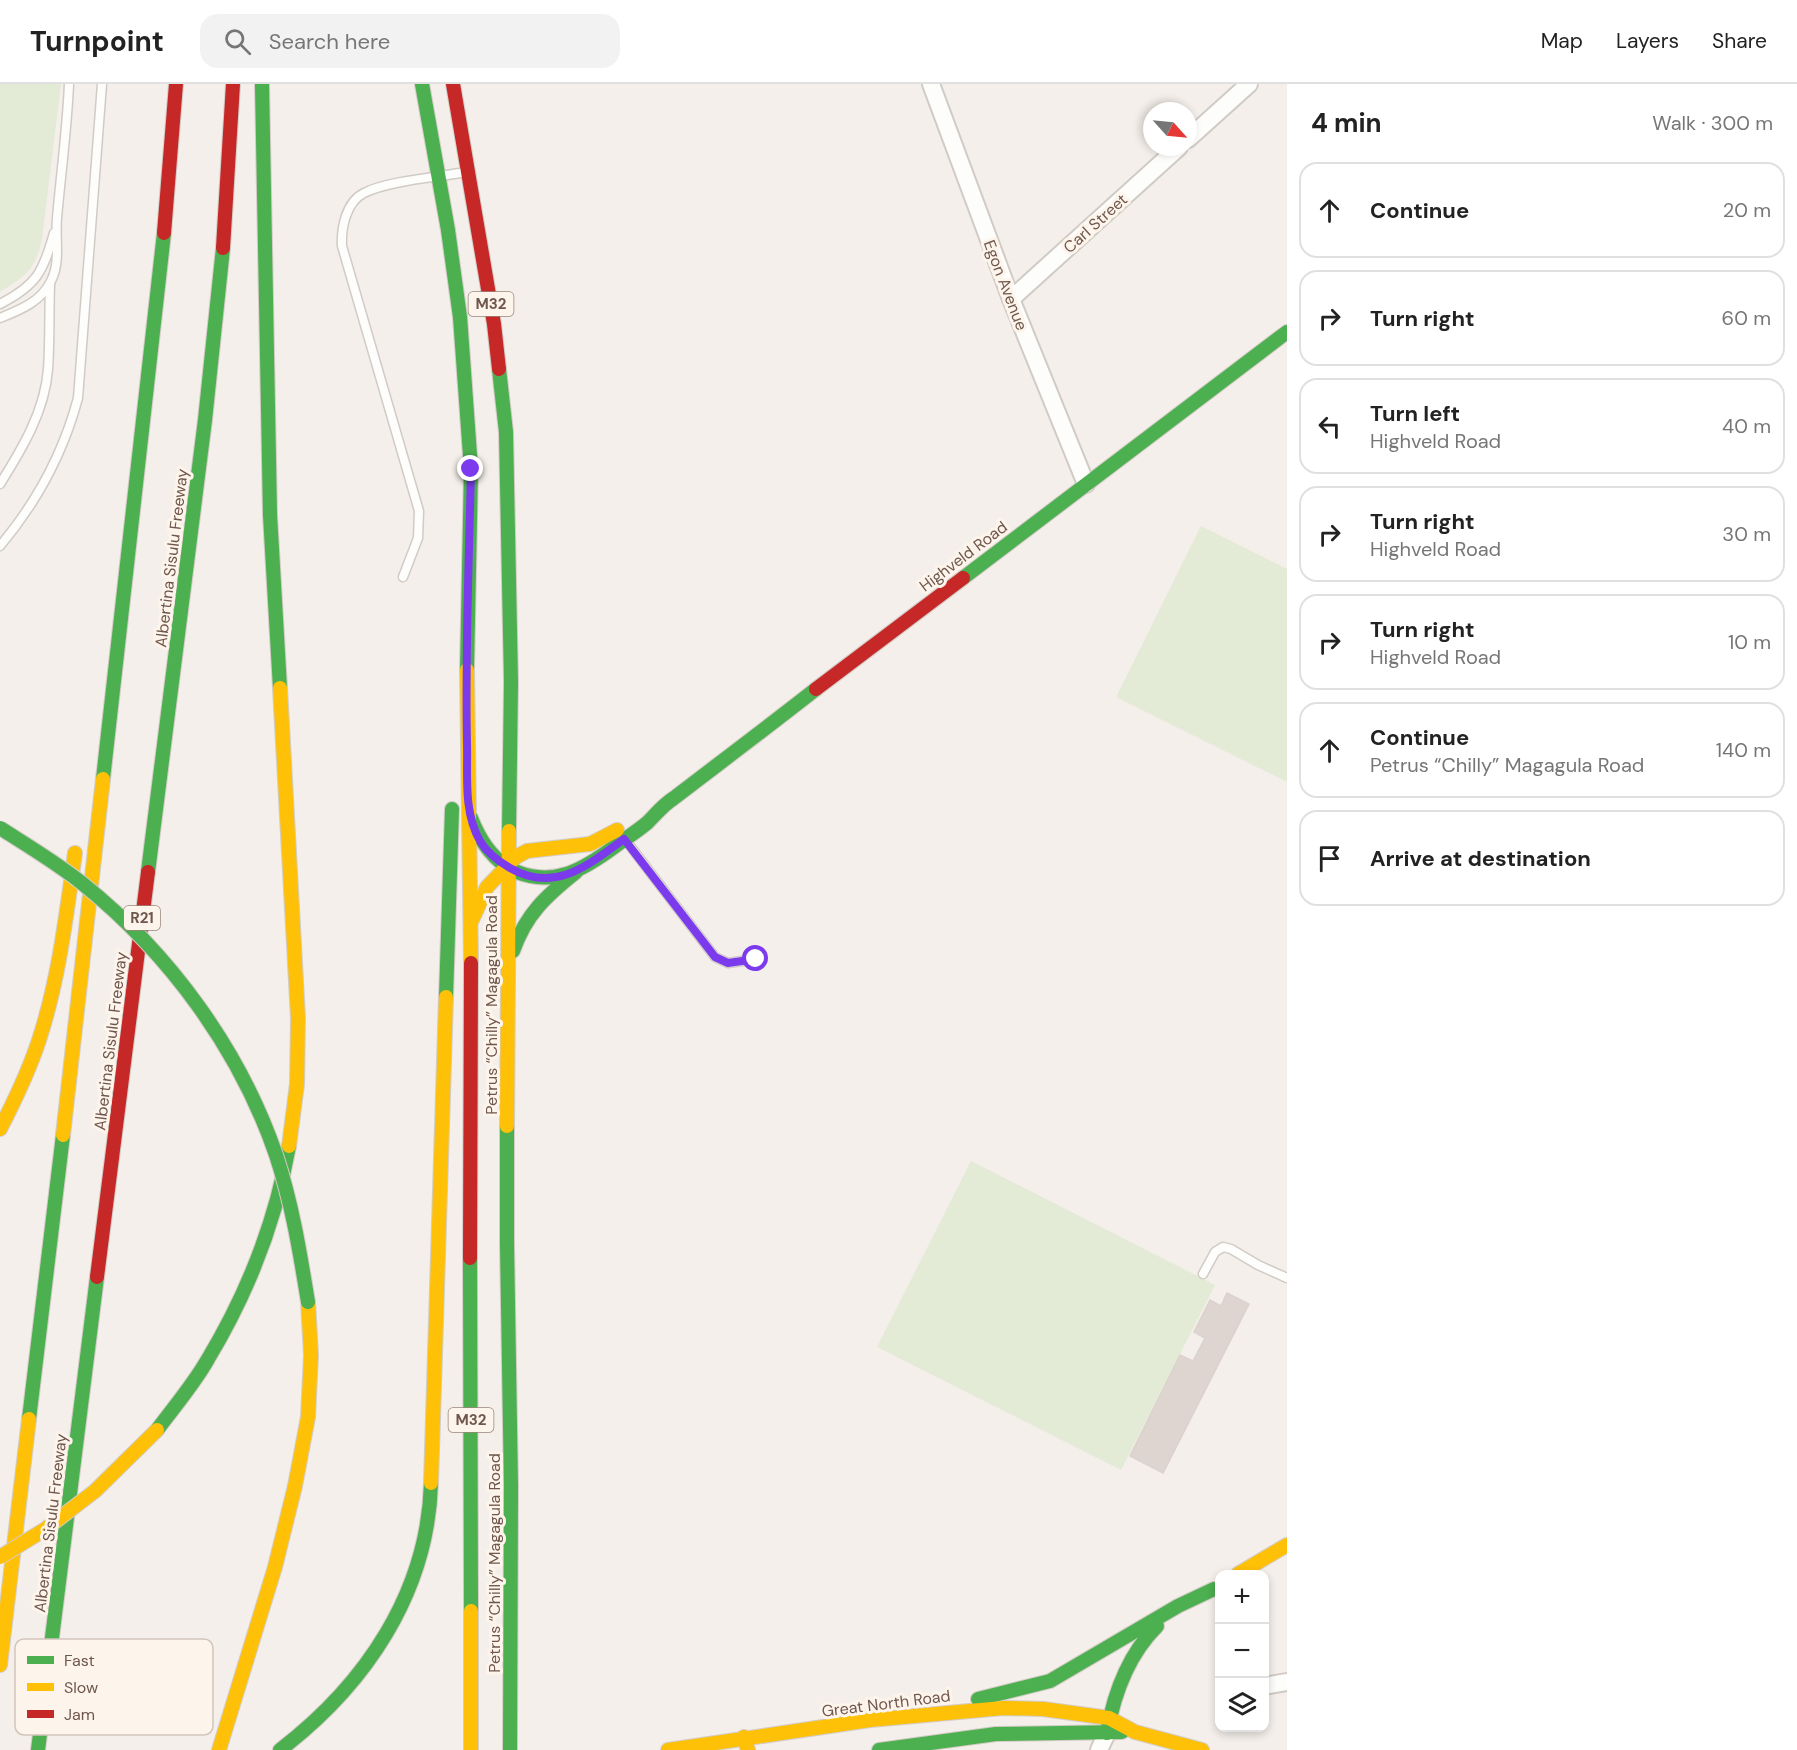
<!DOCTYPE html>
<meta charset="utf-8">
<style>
:root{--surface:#fff;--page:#f2f2f2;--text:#222;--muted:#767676;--line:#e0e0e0}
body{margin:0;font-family:"DM Sans",sans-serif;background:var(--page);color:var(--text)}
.controls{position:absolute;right:18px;bottom:18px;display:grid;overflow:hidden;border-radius:12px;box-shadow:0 3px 9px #0003}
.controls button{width:54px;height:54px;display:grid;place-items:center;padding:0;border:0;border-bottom:2px solid var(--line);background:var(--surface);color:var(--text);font:30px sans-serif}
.compass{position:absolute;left:1143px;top:18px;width:54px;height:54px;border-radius:50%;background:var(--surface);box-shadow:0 3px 9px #0003;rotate:117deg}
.stop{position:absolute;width:18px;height:18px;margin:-14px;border:4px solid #7c3aed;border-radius:50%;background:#fff}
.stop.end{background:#7c3aed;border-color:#fff;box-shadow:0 2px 6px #0008}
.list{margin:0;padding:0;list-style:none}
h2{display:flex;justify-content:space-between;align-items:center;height:78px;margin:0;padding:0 24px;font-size:26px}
h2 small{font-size:20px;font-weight:400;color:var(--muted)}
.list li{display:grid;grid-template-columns:39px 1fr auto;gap:18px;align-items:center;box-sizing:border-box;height:96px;margin:0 12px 12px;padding:0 12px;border:2px solid var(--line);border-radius:18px}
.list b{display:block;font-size:22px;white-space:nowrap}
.list p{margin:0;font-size:20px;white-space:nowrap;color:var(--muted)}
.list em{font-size:20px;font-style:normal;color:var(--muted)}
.icon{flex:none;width:33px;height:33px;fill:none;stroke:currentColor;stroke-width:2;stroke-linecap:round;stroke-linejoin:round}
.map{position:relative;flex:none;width:1287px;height:1666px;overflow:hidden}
header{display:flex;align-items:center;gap:36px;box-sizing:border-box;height:84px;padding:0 30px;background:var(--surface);border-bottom:2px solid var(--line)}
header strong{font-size:28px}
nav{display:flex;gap:33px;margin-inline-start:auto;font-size:21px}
.search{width:420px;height:54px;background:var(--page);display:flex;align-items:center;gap:15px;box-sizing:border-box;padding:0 21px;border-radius:18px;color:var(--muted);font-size:22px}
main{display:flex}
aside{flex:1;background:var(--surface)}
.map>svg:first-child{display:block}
.green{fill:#e3ead6}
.building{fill:#ded5d0;stroke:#dcd2cd;stroke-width:1.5}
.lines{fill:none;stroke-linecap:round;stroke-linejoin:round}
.lane-casing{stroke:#d1cbc5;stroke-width:11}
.street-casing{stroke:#d1cbc5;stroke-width:20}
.fast-casing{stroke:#d3ccc6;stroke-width:16}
.slow-casing{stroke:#d3ccc6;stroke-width:16}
.jam-casing{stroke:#d3ccc6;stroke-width:16}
.lane{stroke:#fdfdfc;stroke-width:8}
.street{stroke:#fdfdfc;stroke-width:16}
.fast{stroke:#4caf50;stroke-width:14}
.slow{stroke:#ffc107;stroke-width:14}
.jam{stroke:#c62828;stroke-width:14}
.fast-bridge-casing{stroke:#d3cbc7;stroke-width:16;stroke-linecap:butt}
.slow-bridge-casing{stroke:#d3cbc7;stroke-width:16;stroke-linecap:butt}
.fast-bridge{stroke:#4caf50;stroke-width:14}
.slow-bridge{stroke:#ffc107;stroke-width:14}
.route{stroke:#7c3aed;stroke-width:8}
.labels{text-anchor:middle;stroke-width:6;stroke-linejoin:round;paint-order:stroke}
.shield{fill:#fdf4eb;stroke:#9a867c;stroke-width:1.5}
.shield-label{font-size:15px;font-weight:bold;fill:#6f574d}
.street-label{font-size:16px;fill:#6f574d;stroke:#fdf4eb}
.key{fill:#fdf4eb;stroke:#d2c5bc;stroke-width:1.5}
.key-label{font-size:16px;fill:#6f574d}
</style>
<header>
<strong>Turnpoint</strong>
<div class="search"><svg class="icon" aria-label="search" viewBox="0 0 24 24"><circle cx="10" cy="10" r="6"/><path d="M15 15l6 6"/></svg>Search here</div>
<nav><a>Map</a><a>Layers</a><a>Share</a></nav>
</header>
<main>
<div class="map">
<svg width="1287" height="1666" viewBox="0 0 1287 1666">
<rect width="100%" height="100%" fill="#f4efea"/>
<g class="green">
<path d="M0 0H61L42 155C35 186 27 191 0 208Z"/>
<polygon points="1201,442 1287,485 1287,698 1116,613"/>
<polygon points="971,1077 1215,1201 1121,1386 877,1263"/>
</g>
<polygon class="building" points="1227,1209 1249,1220 1163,1389 1130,1372 1180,1271 1193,1277 1205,1254 1194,1248 1210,1216 1221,1222"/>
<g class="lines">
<g class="lane-casing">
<g id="lane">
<path d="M0 220C37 201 43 188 54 149"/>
<path d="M0 234C20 226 41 218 51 197 61 178 55 154 57 134 61 89 67 45 69 0"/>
<path d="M0 400C22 365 45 327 48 285 50 257 49 228 50 200"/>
<path d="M0 462C37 418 63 370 78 314L102 0"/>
<path d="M403 493 418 454 419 427 342 162C341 144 346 118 364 109 387 97 438 93 466 88"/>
<polyline points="627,758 715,873 728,879 756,875"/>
<polyline points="1203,1190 1215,1168 1223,1163 1231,1165 1258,1181 1287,1194"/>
</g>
</g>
<g class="street-casing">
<g id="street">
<polyline points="931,0 1011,215 1086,400"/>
<polyline points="1188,55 1249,0"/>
<polyline points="1011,215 1179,63"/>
<polyline points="1264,1602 1287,1598"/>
<polyline points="1099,1666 1107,1649"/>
</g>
</g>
<g class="fast-casing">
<g id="fast">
<polyline points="262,0 270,431 280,604"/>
<polyline points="422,0 448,146 460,233 471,385 467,586"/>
<polyline points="499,285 506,348 511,598 509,747"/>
<polyline points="963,494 1287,248"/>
<polyline points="103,695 164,149"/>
<path d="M471 734C480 757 493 778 517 788 555 803 584 785 614 763 625 755 636 748 647 739 656 730 663 721 674 714 721 678 769 642 816 605"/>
<polyline points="148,788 205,336 223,164"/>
<path d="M513 867C526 830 546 812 576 788"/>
<polyline points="446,913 452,725"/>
<polyline points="507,1042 507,1159 511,1402 510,1666"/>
<polyline points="470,1174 471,1527"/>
<polyline points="29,1335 63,1051"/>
<path d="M157 1346C174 1323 194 1300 208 1275 247 1210 276 1136 289 1062"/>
<polyline points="978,1615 1050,1597 1178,1522 1214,1505"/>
<path d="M1107 1649C1114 1609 1128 1571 1157 1542"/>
<polyline points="38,1666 97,1193"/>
<path d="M280 1666C365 1601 428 1509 431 1399"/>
<polyline points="879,1666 996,1650 1122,1648"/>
</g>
</g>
<g class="slow-casing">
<g id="slow">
<polyline points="467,586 471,879"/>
<polyline points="280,604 298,934 297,1000 289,1062"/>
<polyline points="472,836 487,803 516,773 527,767 590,760 617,746"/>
<polyline points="507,1042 509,747"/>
<path d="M0 1045C15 1016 29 987 39 956 59 895 66 832 75 769"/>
<polyline points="63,1051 103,695"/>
<polyline points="431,1399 446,913"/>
<polyline points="1238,1490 1287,1461"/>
<polyline points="471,1527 471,1666"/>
<polyline points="0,1581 29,1335"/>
<polyline points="744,1653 748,1666"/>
<polyline points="219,1666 275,1483 295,1402 308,1333 311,1271 308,1218"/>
<polyline points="668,1666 870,1636 1003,1624 1043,1625 1109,1634 1135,1648 1202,1666"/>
</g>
</g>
<g class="jam-casing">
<g id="jam">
<polyline points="453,0 494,240 499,285"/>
<polyline points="164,149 176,0"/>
<polyline points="223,164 233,0"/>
<polyline points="816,605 963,494"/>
<polyline points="470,1174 471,879"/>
<polyline points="97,1193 148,788"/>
</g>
</g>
<use href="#lane" class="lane"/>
<use href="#street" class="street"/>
<use href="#fast" class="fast"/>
<use href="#slow" class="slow"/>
<use href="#jam" class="jam"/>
<g class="fast-bridge-casing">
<path id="fast-bridge" d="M0 744C28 762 57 779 83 800 170 870 240 966 276 1071 292 1119 300 1169 308 1218"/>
</g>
<g class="slow-bridge-casing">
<polyline id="slow-bridge" points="0,1473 44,1446 95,1407 157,1346"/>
</g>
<use href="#fast-bridge" class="fast-bridge"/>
<use href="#slow-bridge" class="slow-bridge"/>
</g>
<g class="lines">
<path class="route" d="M471 385C469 476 465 567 467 659 468 690 463 728 480 757 487 769 498 777 510 784 555 810 588 781 624 755L715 873 728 879 756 875"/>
</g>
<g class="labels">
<g class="shield">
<rect x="468.5" y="208" width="45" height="24" rx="4.5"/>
<rect x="124" y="822" width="36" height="24" rx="4.5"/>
<rect x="448.5" y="1324" width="45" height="24" rx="4.5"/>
</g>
<g class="shield-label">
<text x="491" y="225">M32</text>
<text x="142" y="839">R21</text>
<text x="471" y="1341">M32</text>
</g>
<g class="street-label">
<text transform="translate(1095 139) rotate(-42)" y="6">Carl Street</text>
<text transform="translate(1006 201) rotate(69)" y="6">Egon Avenue</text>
<text transform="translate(963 472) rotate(-37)" y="6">Highveld Road</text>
<text transform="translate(171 474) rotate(-83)" y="6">Albertina Sisulu Freeway</text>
<text transform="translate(491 921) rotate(-90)" y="6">Petrus “Chilly” Magagula Road</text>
<text transform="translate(110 957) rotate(-83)" y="6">Albertina Sisulu Freeway</text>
<text transform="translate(50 1439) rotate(-83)" y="6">Albertina Sisulu Freeway</text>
<text transform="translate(494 1479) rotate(-90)" y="6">Petrus “Chilly” Magagula Road</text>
<text transform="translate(886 1619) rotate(-7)" y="6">Great North Road</text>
</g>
</g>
<rect x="15" y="1555" width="198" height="96" rx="9" class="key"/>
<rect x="27" y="1572" width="27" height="8" fill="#4caf50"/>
<rect x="27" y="1599" width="27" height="8" fill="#ffc107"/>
<rect x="27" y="1626" width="27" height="8" fill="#c62828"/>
<g class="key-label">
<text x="64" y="1582">Fast</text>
<text x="64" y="1609">Slow</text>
<text x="64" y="1636">Jam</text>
</g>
</svg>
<div class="controls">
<button>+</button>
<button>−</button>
<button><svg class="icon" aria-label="layers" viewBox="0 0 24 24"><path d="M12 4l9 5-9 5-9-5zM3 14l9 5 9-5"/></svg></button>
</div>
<svg class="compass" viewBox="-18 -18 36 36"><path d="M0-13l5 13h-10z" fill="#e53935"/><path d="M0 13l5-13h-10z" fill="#767676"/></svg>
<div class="stop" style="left:756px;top:875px"></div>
<div class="stop end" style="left:471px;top:385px"></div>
</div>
<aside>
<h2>4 min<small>Walk · 300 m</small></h2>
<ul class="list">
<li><svg class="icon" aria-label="ahead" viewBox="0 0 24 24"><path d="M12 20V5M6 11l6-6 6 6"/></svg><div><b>Continue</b></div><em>20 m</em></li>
<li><svg class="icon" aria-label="right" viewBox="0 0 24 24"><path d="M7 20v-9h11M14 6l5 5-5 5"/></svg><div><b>Turn right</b></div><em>60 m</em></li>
<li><svg class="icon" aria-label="left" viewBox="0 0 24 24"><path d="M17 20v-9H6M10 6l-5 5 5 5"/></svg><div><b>Turn left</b><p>Highveld Road</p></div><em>40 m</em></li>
<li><svg class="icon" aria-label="right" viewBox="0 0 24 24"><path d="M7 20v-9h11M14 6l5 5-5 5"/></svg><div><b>Turn right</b><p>Highveld Road</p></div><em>30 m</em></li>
<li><svg class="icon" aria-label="right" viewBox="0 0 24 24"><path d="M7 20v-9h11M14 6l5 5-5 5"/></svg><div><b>Turn right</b><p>Highveld Road</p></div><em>10 m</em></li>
<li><svg class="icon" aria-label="ahead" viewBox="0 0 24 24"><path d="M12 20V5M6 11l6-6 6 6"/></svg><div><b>Continue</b><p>Petrus “Chilly” Magagula Road</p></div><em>140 m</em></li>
<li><svg class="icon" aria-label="arrive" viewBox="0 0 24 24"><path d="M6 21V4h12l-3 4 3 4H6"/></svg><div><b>Arrive at destination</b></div></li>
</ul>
</aside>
</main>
